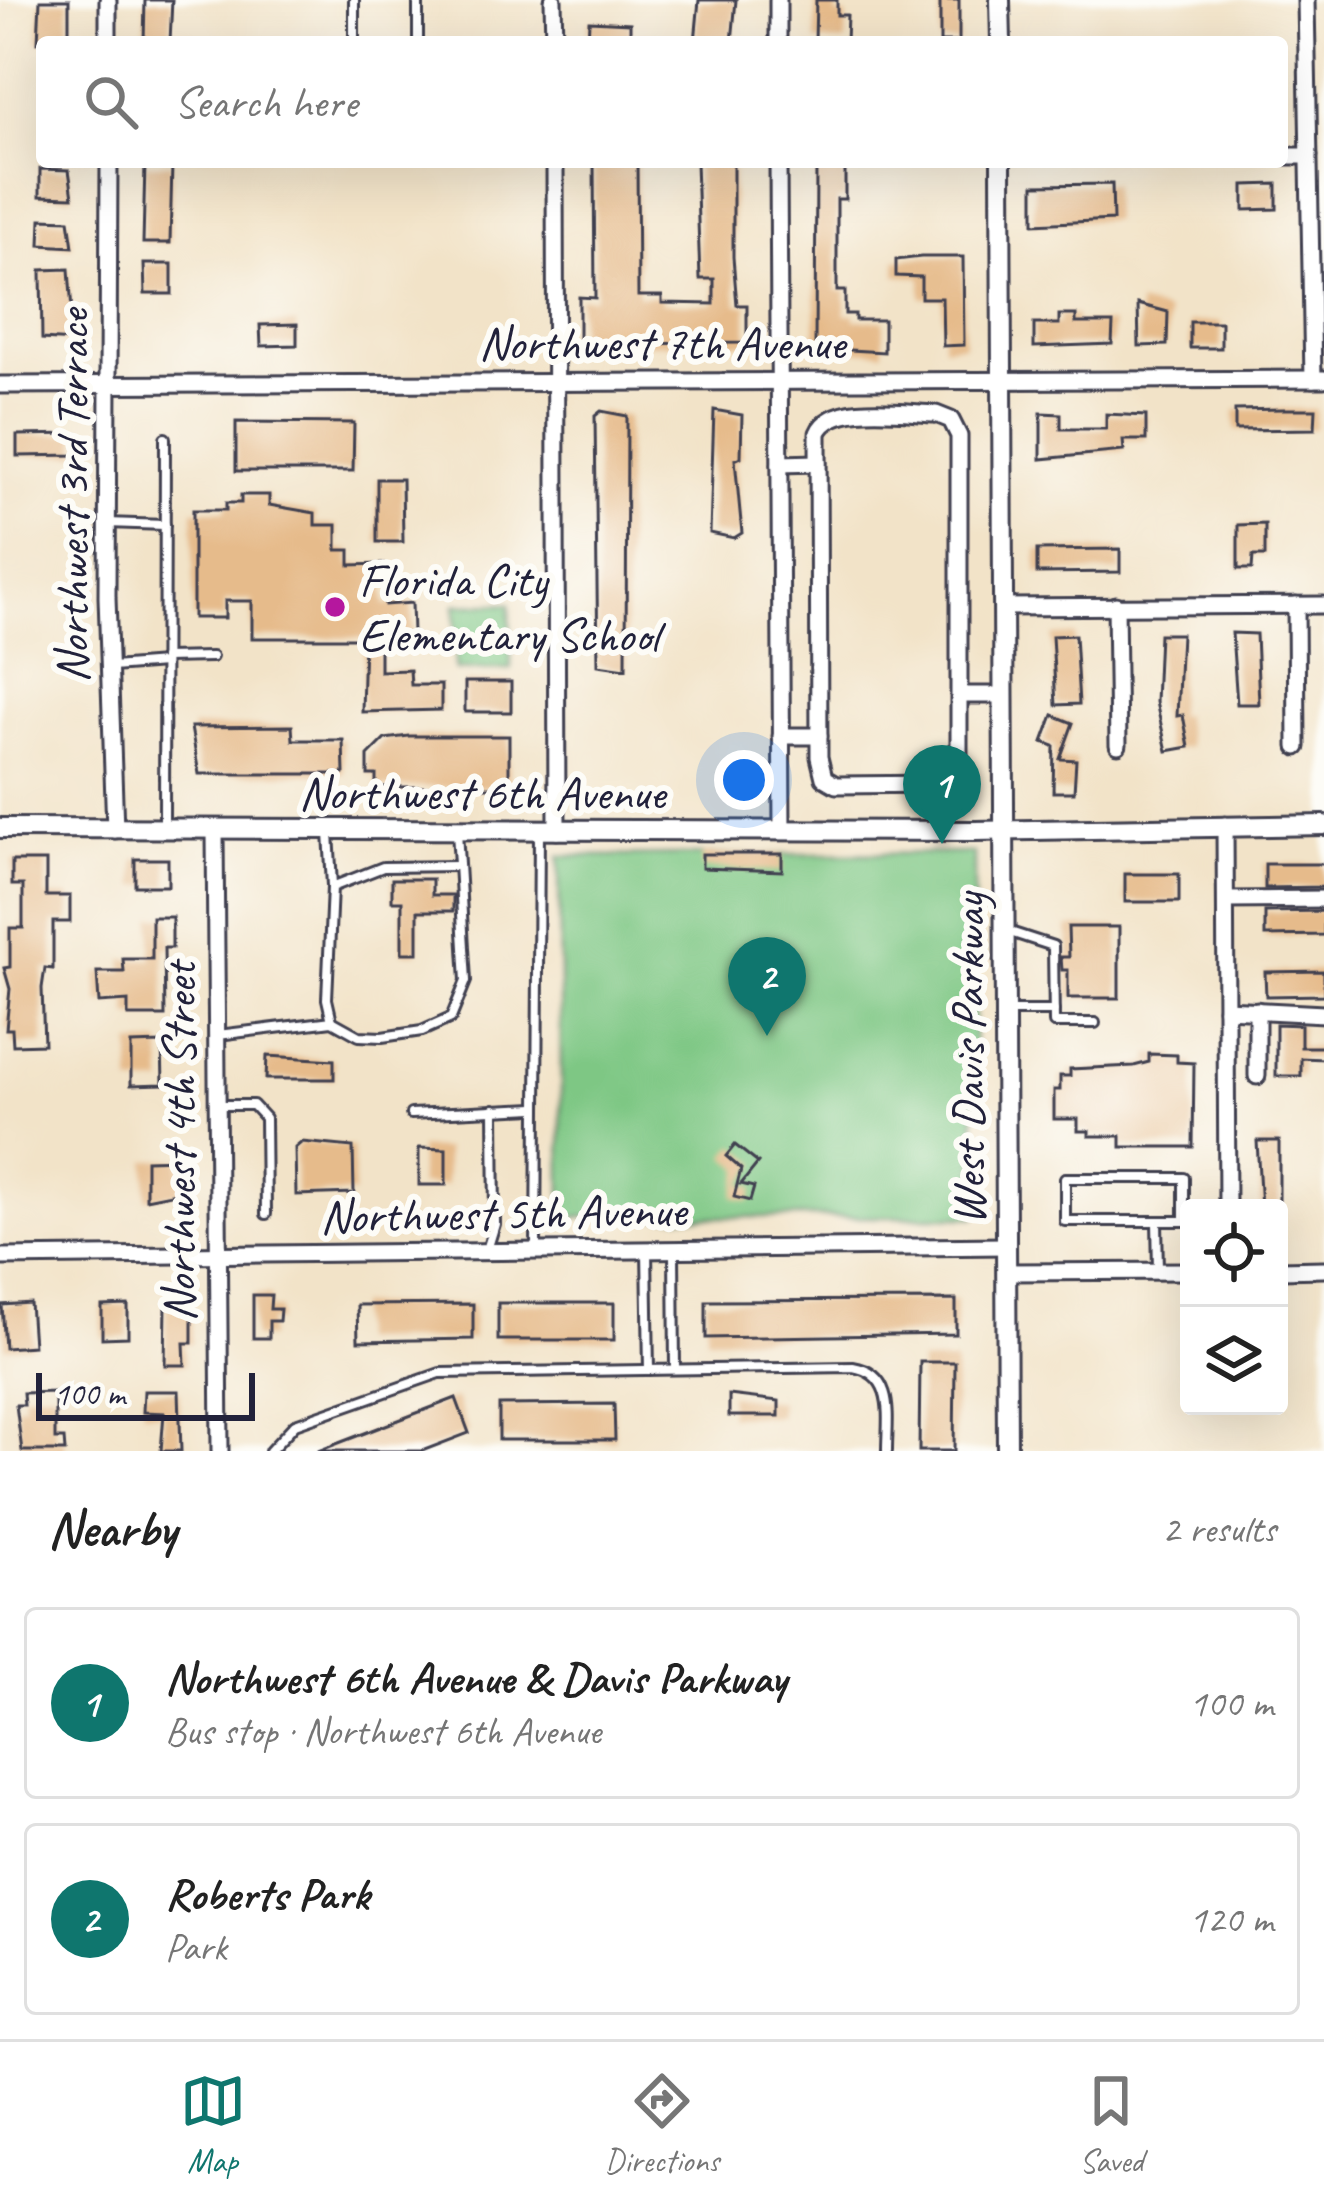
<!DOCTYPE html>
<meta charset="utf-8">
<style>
:root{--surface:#fff;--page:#f2f2f2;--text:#222;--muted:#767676;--line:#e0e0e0;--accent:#0f766e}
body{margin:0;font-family:Caveat,sans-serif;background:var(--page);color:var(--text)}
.controls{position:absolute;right:36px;bottom:36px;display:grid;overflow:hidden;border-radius:12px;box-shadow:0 12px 48px #0002}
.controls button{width:108px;height:108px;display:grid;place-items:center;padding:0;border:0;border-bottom:3px solid var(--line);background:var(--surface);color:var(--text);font:60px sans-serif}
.scale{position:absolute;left:36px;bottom:30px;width:219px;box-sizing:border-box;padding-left:12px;border:6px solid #22223b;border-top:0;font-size:33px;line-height:42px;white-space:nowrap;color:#22223b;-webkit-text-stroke:9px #fdfcf7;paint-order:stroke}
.you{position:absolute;left:744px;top:780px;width:42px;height:42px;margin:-30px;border:9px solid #fff;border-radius:50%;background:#1a73e8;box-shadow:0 0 0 18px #1a73e833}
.badge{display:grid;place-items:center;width:78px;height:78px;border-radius:50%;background:var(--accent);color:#fff;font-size:39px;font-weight:700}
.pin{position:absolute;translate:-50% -99px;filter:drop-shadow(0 3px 6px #0008)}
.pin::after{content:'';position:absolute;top:63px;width:42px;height:36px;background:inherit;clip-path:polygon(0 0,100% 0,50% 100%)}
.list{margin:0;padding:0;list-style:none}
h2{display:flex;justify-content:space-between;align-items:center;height:156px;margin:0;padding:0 48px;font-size:51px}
h2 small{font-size:39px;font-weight:400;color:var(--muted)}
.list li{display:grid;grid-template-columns:78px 1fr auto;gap:36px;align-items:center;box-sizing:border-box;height:192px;margin:0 24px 24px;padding:0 24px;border:3px solid var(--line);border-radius:12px}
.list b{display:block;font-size:45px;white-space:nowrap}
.list p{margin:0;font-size:39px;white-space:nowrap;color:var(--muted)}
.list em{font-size:39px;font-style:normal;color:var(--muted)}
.icon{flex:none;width:66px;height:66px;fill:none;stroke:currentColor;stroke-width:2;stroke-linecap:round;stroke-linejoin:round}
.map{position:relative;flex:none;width:1324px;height:1451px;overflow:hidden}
.search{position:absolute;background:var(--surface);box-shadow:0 12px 48px #0002;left:36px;right:36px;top:36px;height:132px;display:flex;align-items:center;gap:30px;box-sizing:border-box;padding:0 42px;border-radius:12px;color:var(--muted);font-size:45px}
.sheet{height:588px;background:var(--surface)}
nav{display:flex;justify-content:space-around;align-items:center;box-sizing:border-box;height:168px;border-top:3px solid var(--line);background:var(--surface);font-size:33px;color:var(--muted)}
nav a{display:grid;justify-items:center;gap:6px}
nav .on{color:var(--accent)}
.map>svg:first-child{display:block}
.green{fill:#7ec784;stroke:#507460;stroke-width:3}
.building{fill:#e6bb8b}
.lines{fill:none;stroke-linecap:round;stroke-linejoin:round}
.service-casing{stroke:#413f50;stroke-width:14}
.minor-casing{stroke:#413f50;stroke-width:21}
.tertiary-casing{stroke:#413f50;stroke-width:24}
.service{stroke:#fff;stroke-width:8}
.minor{stroke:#fff;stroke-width:15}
.tertiary{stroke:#fff;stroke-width:18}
.poi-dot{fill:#b5179e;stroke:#fdfcf7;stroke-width:4.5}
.labels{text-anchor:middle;stroke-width:12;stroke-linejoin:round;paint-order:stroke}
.street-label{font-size:48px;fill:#22223b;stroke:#fdfcf7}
.poi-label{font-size:48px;fill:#22223b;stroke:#fdfcf7;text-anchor:start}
</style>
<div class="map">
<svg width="1324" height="1451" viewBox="0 0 1324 1451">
<rect width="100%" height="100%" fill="#fdfcf7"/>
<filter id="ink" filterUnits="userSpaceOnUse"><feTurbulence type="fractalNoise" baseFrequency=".00833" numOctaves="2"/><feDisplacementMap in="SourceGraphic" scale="24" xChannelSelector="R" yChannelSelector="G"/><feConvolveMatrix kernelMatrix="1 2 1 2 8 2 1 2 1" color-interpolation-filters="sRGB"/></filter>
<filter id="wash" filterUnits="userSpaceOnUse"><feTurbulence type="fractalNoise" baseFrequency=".004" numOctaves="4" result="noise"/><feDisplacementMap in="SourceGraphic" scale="48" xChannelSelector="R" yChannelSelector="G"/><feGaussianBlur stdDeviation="2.7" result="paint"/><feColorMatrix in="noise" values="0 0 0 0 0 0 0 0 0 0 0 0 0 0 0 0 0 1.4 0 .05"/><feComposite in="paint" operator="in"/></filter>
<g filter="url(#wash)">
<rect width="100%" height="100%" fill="#f2e3c8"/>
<g class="green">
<polygon points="510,604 511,669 455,670 455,605"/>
<polygon points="974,853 975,1217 562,1217 559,856"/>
</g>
<g id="blocks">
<g class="building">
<polygon points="40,0 69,0 69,42 38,42"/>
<polygon points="145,0 172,0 170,42 144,42"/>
<polygon points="699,0 736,0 732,42 695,42"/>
<polygon points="816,0 837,0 837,15 847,15 846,42 815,42"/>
<rect x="940" y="0" width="19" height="42"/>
<polygon points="589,21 630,23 630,42 588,42"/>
<polygon points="594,162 637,162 638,296 662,296 662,303 714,304 714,279 700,279 696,162 733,162 733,257 737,305 747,305 747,343 579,344 579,297 595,298"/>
<polygon points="145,164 172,164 170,243 143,243"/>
<polygon points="845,165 845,199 837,199 837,291 845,291 845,314 855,314 855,320 884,320 884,352 815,348 816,166"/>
<polygon points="40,169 69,170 73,197 40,196"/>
<polygon points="1112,184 1113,220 1034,224 1034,185"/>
<polygon points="1277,184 1277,209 1244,210 1244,185"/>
<polygon points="41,219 69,220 73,247 40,245"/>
<polygon points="921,257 963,257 964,345 943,346 942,298 921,298 921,277 896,276 896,260"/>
<polygon points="144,264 172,264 172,294 145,294"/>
<polygon points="69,269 74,341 42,339 41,270"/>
<polygon points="1138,304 1168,312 1167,345 1139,346"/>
<polygon points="1059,315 1076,315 1076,323 1113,323 1112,344 1034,347 1034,324 1059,324"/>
<rect x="1190" y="322" width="31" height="26"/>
<polygon points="297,324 297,345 261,346 260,325"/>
<polygon points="1284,409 1316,409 1315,429 1235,430 1235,410"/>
<polygon points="714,410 742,415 741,457 735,460 742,533 734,538 710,533"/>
<polygon points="601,411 627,416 626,669 598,665 595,416"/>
<polygon points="1041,413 1061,414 1061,429 1106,429 1106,414 1146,416 1146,440 1123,440 1124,451 1041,459"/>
<polygon points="236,422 354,423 353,471 236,471"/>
<polygon points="77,434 78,455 17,456 17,435"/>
<polygon points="377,479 402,479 403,542 377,542"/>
<polygon points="241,495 269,495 269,505 315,513 315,525 337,525 337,550 350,550 350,565 383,564 385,605 412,603 413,633 380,634 380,671 410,670 411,685 441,685 441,710 362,712 364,638 252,638 252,601 225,601 225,618 193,618 193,510 226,510 226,503 241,503"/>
<polygon points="1265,524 1265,556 1253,556 1252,569 1238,569 1238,525"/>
<polygon points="1120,549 1120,572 1037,573 1037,550"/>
<polygon points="1232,633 1256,634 1259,704 1237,704"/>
<polygon points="1159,634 1181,634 1177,716 1183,715 1189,747 1167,751 1156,702"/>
<polygon points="1075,635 1079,704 1056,705 1052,636"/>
<rect x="465" y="682" width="46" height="30"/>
<polygon points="1053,715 1073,723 1060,759 1076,760 1074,792 1053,792 1054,746 1043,742"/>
<polygon points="292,726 293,740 343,740 344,774 199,774 191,727"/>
<polygon points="409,736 509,736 509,787 376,787 376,775 368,775 368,756 385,739"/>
<polygon points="702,854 782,854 782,871 702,868"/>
<rect x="135" y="859" width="33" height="27"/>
<polygon points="12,861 46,861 46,896 70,896 70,922 53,922 53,969 45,968 42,988 44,1044 13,1045 12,1029 6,1029 10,989 4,968 10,967 10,928 23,928 23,885 12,885"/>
<polygon points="1265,864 1324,864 1324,887 1265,888"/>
<rect x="1125" y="874" width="54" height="28"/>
<polygon points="392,879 432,879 432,895 453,895 453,911 418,911 418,953 402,953 402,901 392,901"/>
<polygon points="1324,911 1324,935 1265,936 1265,912"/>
<polygon points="152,917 172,917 172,948 164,948 165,1016 128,1016 128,1001 99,1003 97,972 124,972 123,959 152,959"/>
<polygon points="1068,927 1119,927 1119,998 1068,998 1068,970 1062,970 1061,957 1069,957"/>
<polygon points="1324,971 1324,995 1266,996 1265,972"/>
<polygon points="1276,1024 1301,1025 1301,1047 1324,1047 1324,1059 1301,1058 1301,1076 1276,1076"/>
<polygon points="162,1043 163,1084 131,1085 131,1044"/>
<polygon points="1149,1054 1177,1055 1177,1062 1194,1063 1193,1147 1121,1147 1121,1136 1089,1136 1089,1131 1078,1131 1078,1119 1054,1119 1054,1090 1060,1090 1060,1076 1070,1076 1070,1069 1134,1066 1149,1062"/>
<polygon points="267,1056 334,1060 334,1079 266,1079"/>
<polygon points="1257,1141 1279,1141 1279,1208 1261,1208"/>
<polygon points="302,1142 353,1147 354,1193 296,1195 295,1148"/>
<polygon points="735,1145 758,1163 741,1184 754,1187 750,1201 734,1197 741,1169 726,1156"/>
<polygon points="419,1148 446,1149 446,1185 419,1185"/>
<polygon points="180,1159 181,1192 146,1199 146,1160"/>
<polygon points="253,1295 271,1295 270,1309 280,1309 279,1321 269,1321 269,1338 253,1338"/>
<polygon points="956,1300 956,1334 706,1338 706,1301"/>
<polygon points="30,1303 33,1346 5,1348 2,1305"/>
<rect x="498" y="1303" width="116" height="37"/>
<polygon points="473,1304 473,1339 358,1341 357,1305"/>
<polygon points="128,1305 128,1337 102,1338 102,1306"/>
<polygon points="166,1305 192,1305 192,1343 184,1343 185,1365 165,1365"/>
<polygon points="920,1362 955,1362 954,1451 919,1451"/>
<polygon points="144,1391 179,1391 181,1451 161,1451 164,1413 143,1412"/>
<polygon points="55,1392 55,1439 64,1439 65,1451 22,1451 16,1405 24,1405 23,1393"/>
<polygon points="729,1395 779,1401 779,1416 729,1416"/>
<polygon points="456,1398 469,1433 422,1451 318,1451"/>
<polygon points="614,1404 615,1440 499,1440 499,1405"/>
</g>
</g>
</g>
<g filter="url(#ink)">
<use href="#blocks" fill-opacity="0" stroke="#413f50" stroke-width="3"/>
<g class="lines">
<g class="service-casing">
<g id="service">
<polyline points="354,0 354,42"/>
<polyline points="418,0 418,42"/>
<polyline points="107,523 165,525"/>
<polyline points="164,658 212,657"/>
<polyline points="112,667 164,663"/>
<polyline points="164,824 165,438"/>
<polyline points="329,832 332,886"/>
<polyline points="1007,931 1053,946 1054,1023 1095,1023"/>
<polyline points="1008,1011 1054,1011"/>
<polyline points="332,1021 327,999 332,887 383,867 458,866"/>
<polyline points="218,1035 332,1021 359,1036 382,1037 422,1031 451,1018 466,981 457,831"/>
<polyline points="219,1105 253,1105 265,1118 266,1214"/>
<polyline points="411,1114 535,1108"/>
<polyline points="1157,1221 1065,1221 1065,1178 1184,1178 1184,1221 1157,1221 1158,1270"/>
<polyline points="536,1249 539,832"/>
<polyline points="487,1250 495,1224 494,1109"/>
<polyline points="647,1250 649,1370"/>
<polyline points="674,1251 675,1369"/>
<path d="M270 1451 295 1424 440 1373 853 1367C896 1374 887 1417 887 1451"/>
</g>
</g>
<g class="minor-casing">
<g id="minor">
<polyline points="108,0 108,42"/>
<polyline points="553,0 554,42"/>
<polyline points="778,0 778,42"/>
<polyline points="1306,0 1313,379"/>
<polyline points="1282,156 1309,156"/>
<polyline points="109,162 107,597 115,830"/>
<polyline points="555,162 557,831"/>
<polyline points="778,162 782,831"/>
<polyline points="0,385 1324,379"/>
<path d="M936 414 951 420 959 436V765L942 784 836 785 824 778 819 757 818 433C832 400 905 413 936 414Z"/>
<polyline points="780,464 818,463"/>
<polyline points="1116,605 1118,745"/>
<polyline points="1296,605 1297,747"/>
<polyline points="1003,607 1324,605"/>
<polyline points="960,695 1004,695"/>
<polyline points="781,736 819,736"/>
<polyline points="1225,825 1227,1208"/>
<polyline points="215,832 220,1451"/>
<polyline points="1226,900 1324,899"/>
<polyline points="1226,1009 1324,1014"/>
<polyline points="1257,1010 1257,1076"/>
<polyline points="0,1257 1007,1246"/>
<polyline points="1279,1270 1324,1269"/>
<polyline points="1007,1272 1189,1271"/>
</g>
</g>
<g class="tertiary-casing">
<g id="tertiary">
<polyline points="1000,0 1001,42"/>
<polyline points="1001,162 1007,1451"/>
<polyline points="0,828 975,831 1324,825"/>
</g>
</g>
<use href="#service" class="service"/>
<use href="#minor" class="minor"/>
<use href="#tertiary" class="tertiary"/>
</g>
</g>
<circle class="poi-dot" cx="335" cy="607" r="12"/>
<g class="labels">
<g class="street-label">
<text x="662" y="359">Northwest 7th Avenue</text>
<text transform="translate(71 496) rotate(-90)" y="17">Northwest 3rd Terrace</text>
<text x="482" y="809">Northwest 6th Avenue</text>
<text transform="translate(967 1059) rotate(-90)" y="17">West Davis Parkway</text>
<text transform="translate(178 1142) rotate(-90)" y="17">Northwest 4th Street</text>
<text transform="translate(503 1212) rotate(-1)" y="17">Northwest 5th Avenue</text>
</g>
<g class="poi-label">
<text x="359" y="596">Florida City<tspan x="359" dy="55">Elementary School</tspan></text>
</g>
</g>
</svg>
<div class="controls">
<button><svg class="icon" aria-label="locate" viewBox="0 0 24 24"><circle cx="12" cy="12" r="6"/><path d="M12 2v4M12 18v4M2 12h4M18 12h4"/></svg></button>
<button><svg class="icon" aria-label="layers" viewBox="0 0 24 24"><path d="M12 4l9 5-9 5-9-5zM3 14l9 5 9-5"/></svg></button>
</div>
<div class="scale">100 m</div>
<div class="you"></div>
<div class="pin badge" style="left:942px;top:844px">1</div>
<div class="pin badge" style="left:767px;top:1036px">2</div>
<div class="search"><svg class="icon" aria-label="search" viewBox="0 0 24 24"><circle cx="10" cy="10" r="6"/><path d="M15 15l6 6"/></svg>Search here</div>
</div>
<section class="sheet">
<h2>Nearby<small>2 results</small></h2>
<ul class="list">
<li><span class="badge">1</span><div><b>Northwest 6th Avenue &amp; Davis Parkway</b><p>Bus stop · Northwest 6th Avenue</p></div><em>100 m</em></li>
<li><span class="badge">2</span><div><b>Roberts Park</b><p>Park</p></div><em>120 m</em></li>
</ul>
</section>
<nav>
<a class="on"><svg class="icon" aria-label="map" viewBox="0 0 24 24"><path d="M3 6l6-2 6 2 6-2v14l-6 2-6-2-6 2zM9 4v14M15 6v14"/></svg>Map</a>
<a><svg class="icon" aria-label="directions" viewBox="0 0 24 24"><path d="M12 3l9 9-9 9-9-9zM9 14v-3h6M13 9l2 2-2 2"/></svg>Directions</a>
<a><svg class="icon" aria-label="saved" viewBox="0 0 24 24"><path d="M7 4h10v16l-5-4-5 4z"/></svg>Saved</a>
</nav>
